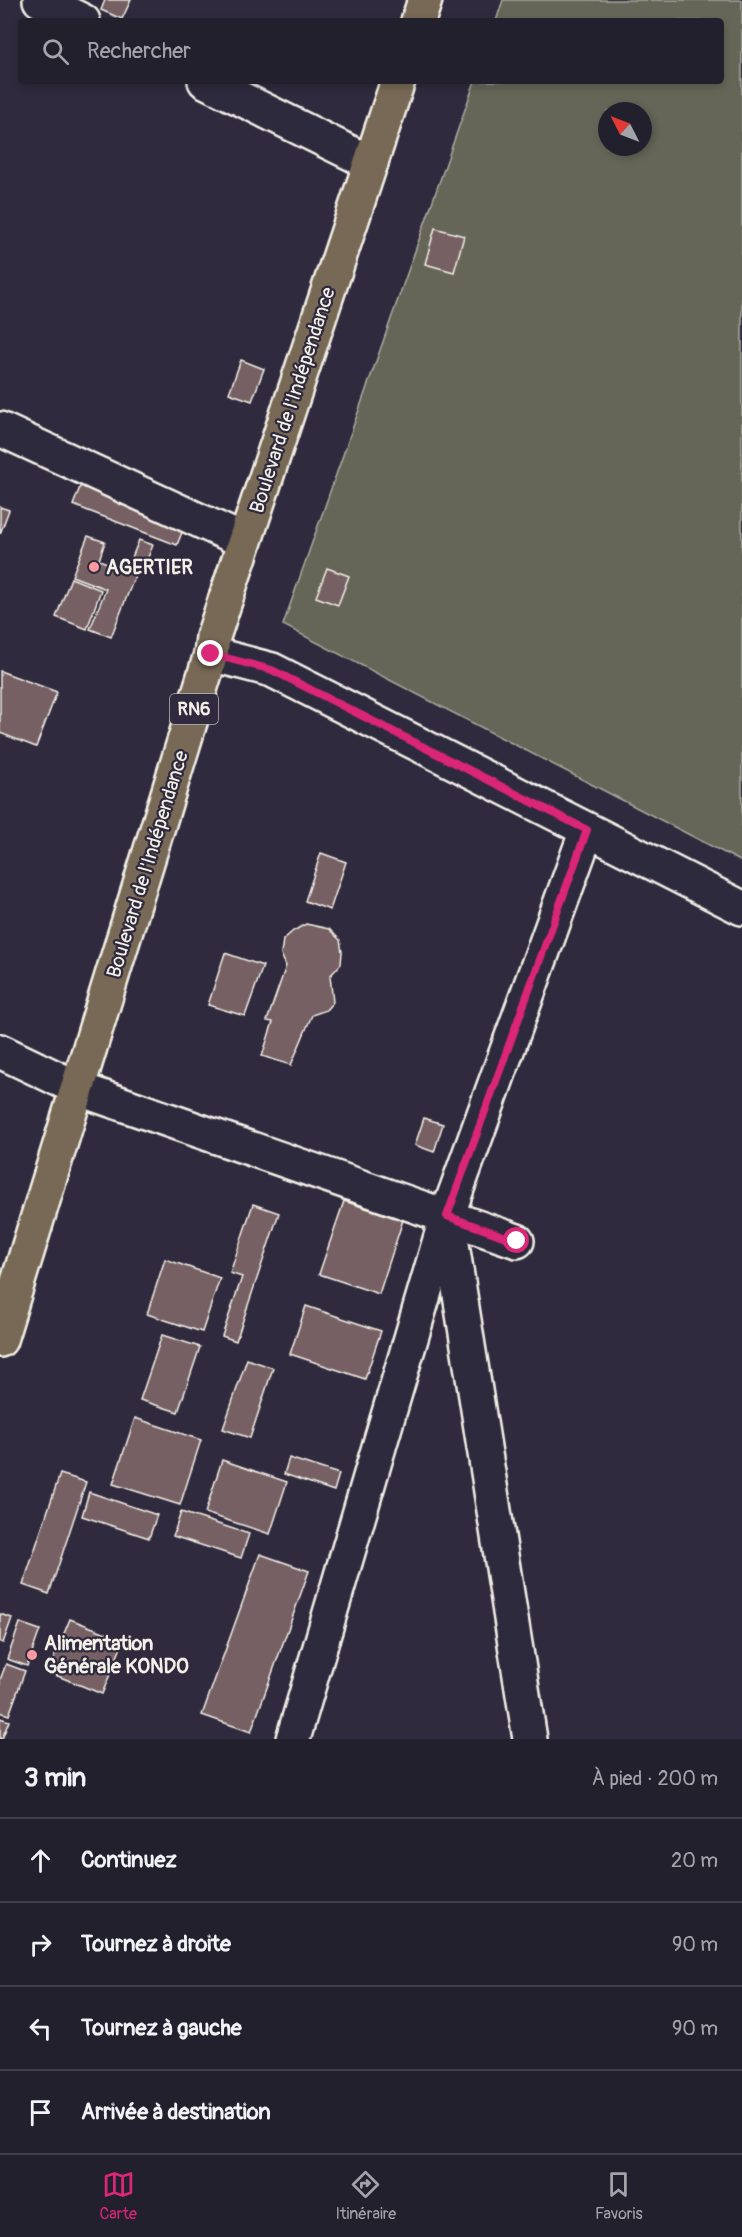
<!DOCTYPE html>
<html lang="fr">
<meta charset="utf-8">
<style>
:root{--surface:#23202e;--page:#2b2836;--text:#f1f3f6;--muted:#a3a3aa;--line:#403e4a;--accent:#db2777}
body{margin:0;font-family:Pangolin,sans-serif;background:var(--page);color:var(--text)}
.compass{position:absolute;left:598px;top:102px;width:54px;height:54px;border-radius:50%;background:var(--surface);box-shadow:0 3px 9px #0003;rotate:312deg}
.stop{position:absolute;width:18px;height:18px;margin:-14px;border:4px solid #db2777;border-radius:50%;background:#fff}
.stop.end{background:#db2777;border-color:#fff;box-shadow:0 2px 6px #0008}
.list{margin:0;padding:0;list-style:none}
h2{display:flex;justify-content:space-between;align-items:center;height:78px;margin:0;padding:0 24px;font-size:26px}
h2 small{font-size:20px;font-weight:400;color:var(--muted)}
.list li{display:grid;grid-template-columns:39px 1fr auto;gap:18px;align-items:center;box-sizing:border-box;height:84px;padding:0 24px;border-top:2px solid var(--line)}
.list b{display:block;font-size:22px;white-space:nowrap}
.list em{font-size:20px;font-style:normal;color:var(--muted)}
.icon{flex:none;width:33px;height:33px;fill:none;stroke:currentColor;stroke-width:2;stroke-linecap:round;stroke-linejoin:round}
.map{position:relative;flex:none;width:742px;height:1739px;overflow:hidden}
.search{position:absolute;background:var(--surface);box-shadow:0 3px 9px #0003;left:18px;right:18px;top:18px;height:66px;display:flex;align-items:center;gap:15px;box-sizing:border-box;padding:0 21px;border-radius:6px;color:var(--muted);font-size:22px}
.sheet{height:414px;background:var(--surface)}
nav{display:flex;justify-content:space-around;align-items:center;box-sizing:border-box;height:84px;border-top:2px solid var(--line);background:var(--surface);font-size:16px;color:var(--muted)}
nav a{display:grid;justify-items:center;gap:3px}
nav .on{color:var(--accent)}
.map>svg:first-child{display:block}
.green{fill:#656658;stroke:#acaca0;stroke-width:1.5;fill-rule:evenodd}
.building{fill:#766163;stroke:#f4f1e8;stroke-width:1.5}
.lines{fill:none;stroke-linecap:round;stroke-linejoin:round}
.minor-casing{stroke:#f4f1e8;stroke-width:38}
.highway-casing{stroke:#f4f1e8;stroke-width:38}
.minor{stroke:#2f2a3d;stroke-width:33}
.highway{stroke:#776954;stroke-width:33}
.route{stroke:#db2777;stroke-width:8}
.poi-dot{fill:#ff9aa2;stroke:#2f2a3d;stroke-width:2}
.labels{text-anchor:middle;stroke-width:4.5;stroke-linejoin:round;paint-order:stroke}
.shield{fill:#2f2a3d;stroke:#b9b5b5;stroke-width:1.5}
.shield-label{font-size:18px;font-weight:bold;fill:#f4f1e8}
.street-label{font-size:20px;fill:#f4f1e8;stroke:#2f2a3d}
.poi-label{font-size:20px;font-weight:bold;fill:#f4f1e8;stroke:#2f2a3d;text-anchor:start}
</style>
<div class="map">
<svg width="742" height="1739" viewBox="0 0 742 1739">
<rect width="100%" height="100%" fill="#2f2a3d"/>
<filter id="ink" filterUnits="userSpaceOnUse"><feTurbulence type="fractalNoise" baseFrequency=".0167" numOctaves="2"/><feDisplacementMap in="SourceGraphic" scale="12" xChannelSelector="R" yChannelSelector="G"/><feConvolveMatrix kernelMatrix="1 2 1 2 8 2 1 2 1" color-interpolation-filters="sRGB"/></filter>
<g filter="url(#ink)">
<path class="green" d="M503 0H742V862L283 625 475 81H721V21H496ZM607 111H643V147H607Z"/>
<g class="building">
<polygon points="105,0 131,0 122,19 101,10"/>
<polygon points="435,228 464,236 454,272 425,264"/>
<polygon points="241,360 264,369 252,401 229,393"/>
<polygon points="82,482 186,522 177,545 73,505"/>
<polygon points="0,507 9,510 0,534"/>
<polygon points="88,536 105,542 99,560 127,570 139,540 153,545 143,570 138,568 111,637 90,629 106,589 72,576"/>
<polygon points="327,568 349,576 338,605 316,597"/>
<polygon points="71,578 101,590 87,629 56,617"/>
<polygon points="0,671 57,692 36,747 0,733"/>
<polygon points="321,853 346,862 330,910 305,901"/>
<polygon points="306,924 329,929 340,940 342,952 341,964 330,976 333,1002 326,1010 312,1015 291,1065 262,1056 273,1022 267,1021 286,966 281,954 283,940 293,931"/>
<polygon points="225,953 263,966 245,1016 208,1005"/>
<polygon points="424,1118 443,1124 434,1152 415,1145"/>
<polygon points="344,1201 403,1220 379,1294 319,1274"/>
<polygon points="253,1204 279,1213 236,1341 222,1336 242,1277 230,1273"/>
<polygon points="165,1259 220,1278 202,1332 147,1314"/>
<polygon points="306,1306 381,1331 365,1379 290,1354"/>
<polygon points="162,1335 200,1347 178,1412 140,1400"/>
<polygon points="247,1359 273,1368 250,1438 223,1429"/>
<polygon points="135,1418 201,1440 180,1505 113,1484"/>
<polygon points="289,1458 339,1474 334,1491 284,1474"/>
<polygon points="222,1460 287,1482 270,1534 205,1513"/>
<polygon points="60,1474 86,1482 49,1594 23,1585"/>
<polygon points="89,1492 157,1515 149,1538 82,1516"/>
<polygon points="181,1512 249,1534 241,1558 173,1536"/>
<polygon points="260,1554 309,1571 251,1732 202,1715"/>
<polygon points="0,1614 12,1618 3,1643 0,1642"/>
<polygon points="70,1619 124,1640 102,1694 48,1672"/>
<polygon points="20,1623 40,1630 27,1666 7,1659"/>
<polygon points="6,1664 25,1671 9,1715 0,1712 0,1680"/>
<polygon points="0,1718 9,1721 2,1739 0,1739"/>
</g>
<g class="lines">
<g class="minor-casing">
<g id="minor">
<polyline points="40,0 83,21"/>
<polyline points="205,81 371,163"/>
<polyline points="0,429 244,541"/>
<polyline points="211,654 272,670 742,908"/>
<polyline points="0,1051 79,1089 517,1241"/>
<polyline points="449,1225 530,1739"/>
<polyline points="293,1739 447,1216 587,830"/>
</g>
</g>
<g class="highway-casing">
<g id="highway">
<polyline points="418,21 425,0"/>
<polyline points="0,1340 211,654 213,637 398,81"/>
</g>
</g>
<use href="#minor" class="minor"/>
<use href="#highway" class="highway"/>
</g>
</g>
<g class="lines" filter="url(#ink)">
<polyline class="route" points="211,654 272,670 587,830 447,1216 517,1241"/>
</g>
<g class="poi-dot">
<circle cx="94" cy="567" r="6"/>
<circle cx="32" cy="1655" r="6"/>
</g>
<g class="labels">
<rect class="shield" x="170" y="694" width="48" height="30" rx="4.5"/>
<g class="shield-label">
<text x="194" y="715">RN6</text>
</g>
<g class="street-label">
<text transform="translate(292 400) rotate(-72)" y="7">Boulevard de l'Indépendance</text>
<text transform="translate(147 864) rotate(-73)" y="7">Boulevard de l'Indépendance</text>
</g>
<g class="poi-label">
<text x="106" y="574">AGERTIER</text>
<text x="44" y="1650">Alimentation<tspan x="44" dy="23">Générale KONDO</tspan></text>
</g>
</g>
</svg>
<svg class="compass" viewBox="-18 -18 36 36"><path d="M0-13l5 13h-10z" fill="#e53935"/><path d="M0 13l5-13h-10z" fill="#a3a3aa"/></svg>
<div class="stop" style="left:517px;top:1241px"></div>
<div class="stop end" style="left:211px;top:654px"></div>
<div class="search"><svg class="icon" aria-label="search" viewBox="0 0 24 24"><circle cx="10" cy="10" r="6"/><path d="M15 15l6 6"/></svg>Rechercher</div>
</div>
<section class="sheet">
<h2>3 min<small>À pied · 200 m</small></h2>
<ul class="list">
<li><svg class="icon" aria-label="ahead" viewBox="0 0 24 24"><path d="M12 20V5M6 11l6-6 6 6"/></svg><div><b>Continuez</b></div><em>20 m</em></li>
<li><svg class="icon" aria-label="right" viewBox="0 0 24 24"><path d="M7 20v-9h11M14 6l5 5-5 5"/></svg><div><b>Tournez à droite</b></div><em>90 m</em></li>
<li><svg class="icon" aria-label="left" viewBox="0 0 24 24"><path d="M17 20v-9H6M10 6l-5 5 5 5"/></svg><div><b>Tournez à gauche</b></div><em>90 m</em></li>
<li><svg class="icon" aria-label="arrive" viewBox="0 0 24 24"><path d="M6 21V4h12l-3 4 3 4H6"/></svg><div><b>Arrivée à destination</b></div></li>
</ul>
</section>
<nav>
<a class="on"><svg class="icon" aria-label="map" viewBox="0 0 24 24"><path d="M3 6l6-2 6 2 6-2v14l-6 2-6-2-6 2zM9 4v14M15 6v14"/></svg>Carte</a>
<a><svg class="icon" aria-label="directions" viewBox="0 0 24 24"><path d="M12 3l9 9-9 9-9-9zM9 14v-3h6M13 9l2 2-2 2"/></svg>Itinéraire</a>
<a><svg class="icon" aria-label="saved" viewBox="0 0 24 24"><path d="M7 4h10v16l-5-4-5 4z"/></svg>Favoris</a>
</nav>
